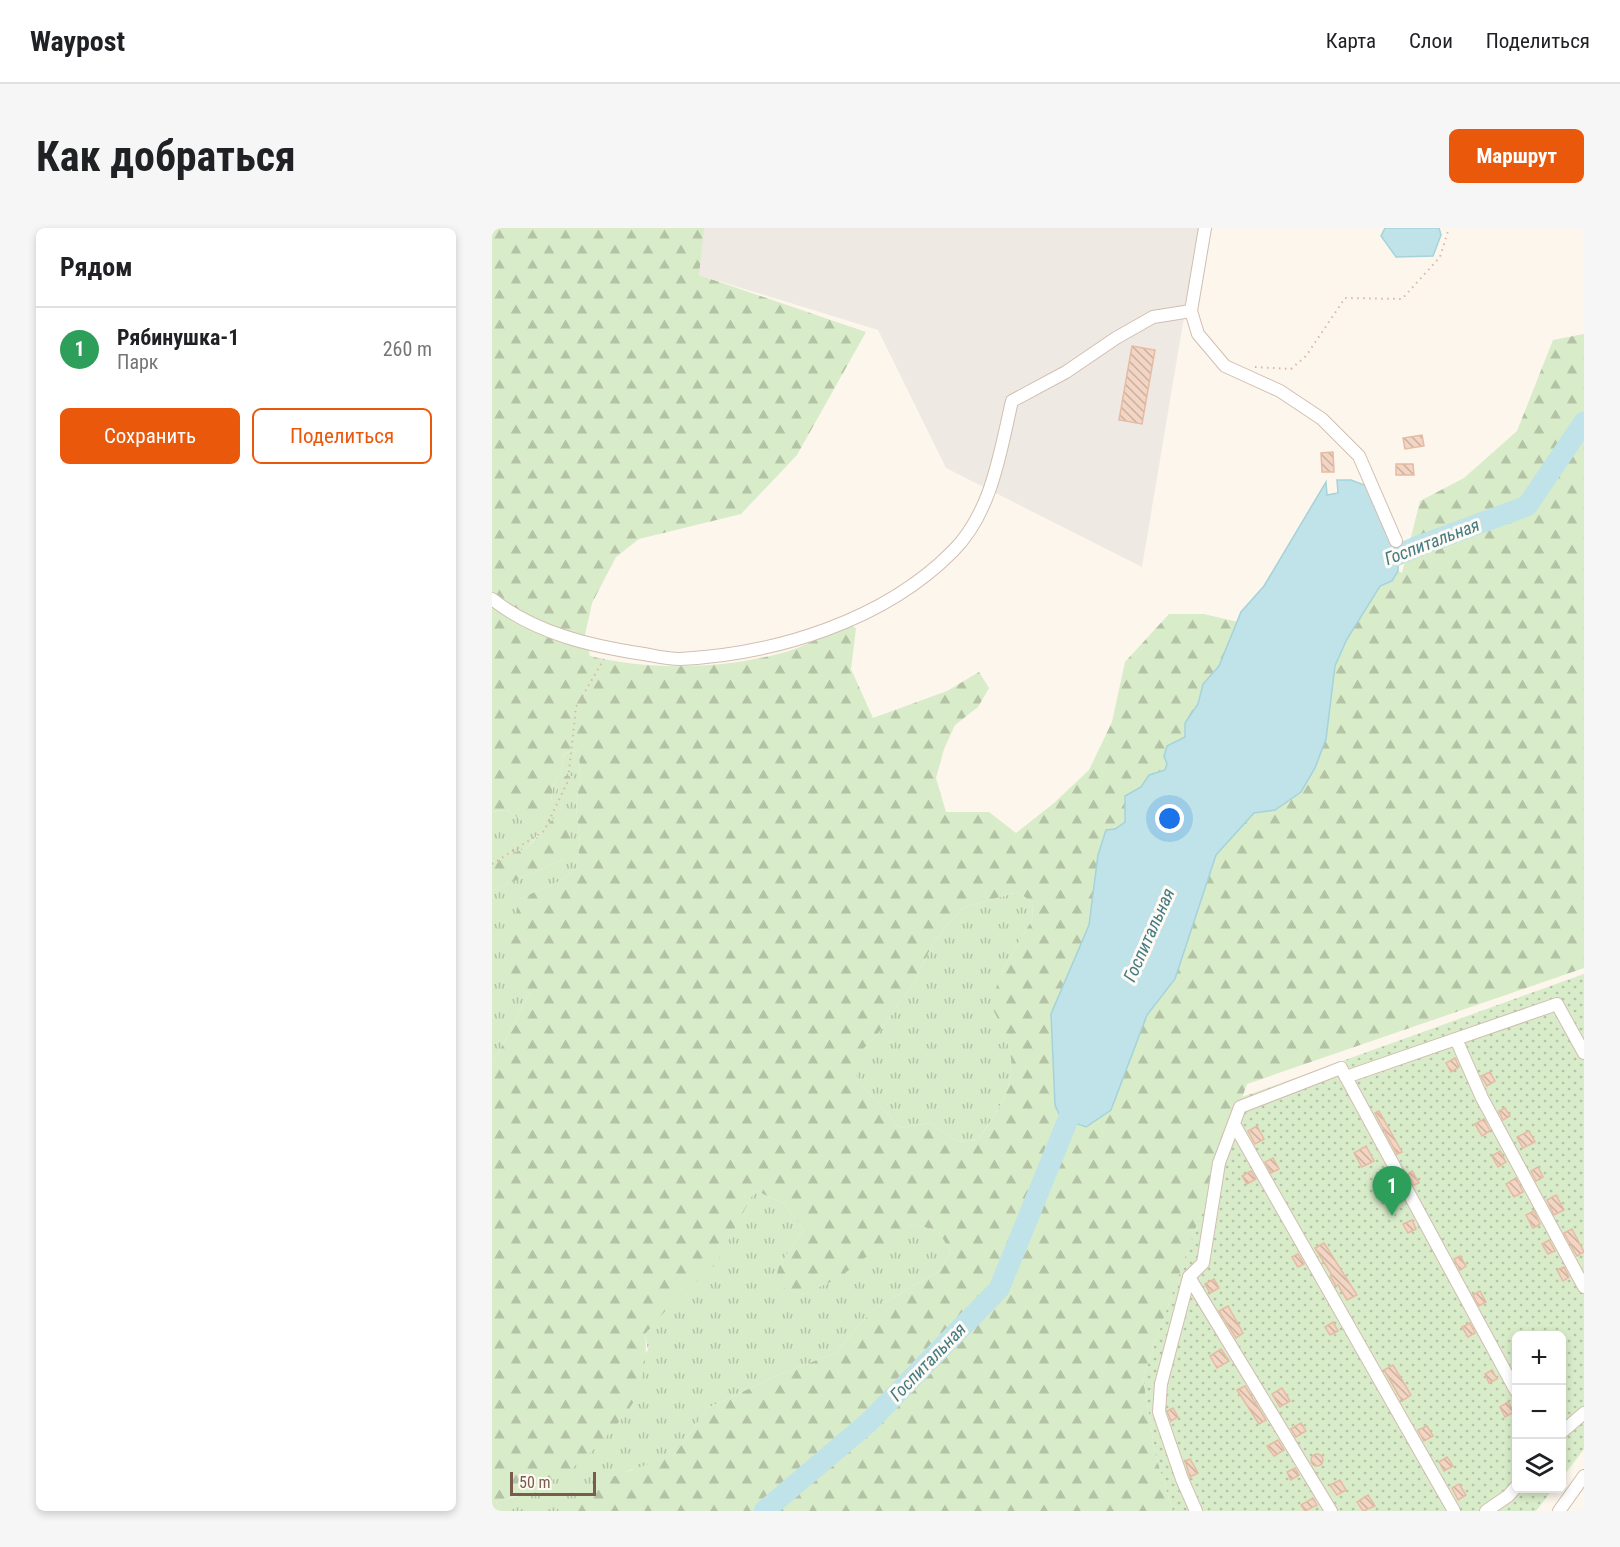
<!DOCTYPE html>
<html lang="ru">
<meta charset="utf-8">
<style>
:root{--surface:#fff;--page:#f6f6f6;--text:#202124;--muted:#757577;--line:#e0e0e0;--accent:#ea580c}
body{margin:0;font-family:"Roboto Condensed",sans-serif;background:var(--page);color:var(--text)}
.controls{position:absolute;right:18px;bottom:18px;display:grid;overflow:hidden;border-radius:9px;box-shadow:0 3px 9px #0003}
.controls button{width:54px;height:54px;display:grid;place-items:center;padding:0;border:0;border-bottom:2px solid var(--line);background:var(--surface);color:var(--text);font:30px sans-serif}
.scale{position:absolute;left:18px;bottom:15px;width:86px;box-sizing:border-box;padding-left:6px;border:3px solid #7a5c4d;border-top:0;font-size:16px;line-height:21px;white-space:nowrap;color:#7a5c4d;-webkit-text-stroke:4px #fffaf3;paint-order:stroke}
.you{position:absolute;left:678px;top:591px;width:21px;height:21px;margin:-15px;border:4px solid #fff;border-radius:50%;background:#1a73e8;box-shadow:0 0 0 9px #1a73e833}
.badge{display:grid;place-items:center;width:39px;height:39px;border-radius:50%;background:var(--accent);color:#fff;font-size:20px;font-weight:700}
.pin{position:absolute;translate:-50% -50px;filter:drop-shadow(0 2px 3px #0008)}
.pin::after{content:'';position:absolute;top:32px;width:21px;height:18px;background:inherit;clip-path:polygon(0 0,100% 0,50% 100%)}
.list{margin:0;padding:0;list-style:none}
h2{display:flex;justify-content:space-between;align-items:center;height:78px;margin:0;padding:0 24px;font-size:26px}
h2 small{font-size:20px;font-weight:400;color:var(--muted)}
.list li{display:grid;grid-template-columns:39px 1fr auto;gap:18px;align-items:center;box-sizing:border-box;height:84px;padding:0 24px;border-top:2px solid var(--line)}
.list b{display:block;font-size:22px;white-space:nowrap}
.list p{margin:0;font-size:20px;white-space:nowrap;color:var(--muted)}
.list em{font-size:20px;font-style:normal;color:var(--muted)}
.actions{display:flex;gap:12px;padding:18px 24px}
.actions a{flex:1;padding:14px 0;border:2px solid var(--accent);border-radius:9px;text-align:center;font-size:21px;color:var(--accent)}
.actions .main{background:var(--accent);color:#fff}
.icon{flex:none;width:33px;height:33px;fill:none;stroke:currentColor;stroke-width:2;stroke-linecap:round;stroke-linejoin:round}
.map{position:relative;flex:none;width:1092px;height:1283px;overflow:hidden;border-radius:9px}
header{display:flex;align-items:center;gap:36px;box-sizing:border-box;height:84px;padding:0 30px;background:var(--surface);border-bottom:2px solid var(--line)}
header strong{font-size:28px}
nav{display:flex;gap:33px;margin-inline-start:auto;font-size:21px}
.intro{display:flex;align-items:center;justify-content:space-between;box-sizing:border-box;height:144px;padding:0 36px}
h1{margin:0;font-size:42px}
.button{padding:15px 27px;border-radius:9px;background:var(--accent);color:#fff;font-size:21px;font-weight:700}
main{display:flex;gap:36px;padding:0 36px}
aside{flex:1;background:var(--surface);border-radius:9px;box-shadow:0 3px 9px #0003}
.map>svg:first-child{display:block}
.industrial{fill:#efe9e4}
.grass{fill:url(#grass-tufts)}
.forest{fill:url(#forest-firs);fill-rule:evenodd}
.garden{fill:url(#garden-dots)}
.water{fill:#bfe3e8;stroke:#a5d3da;stroke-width:1.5}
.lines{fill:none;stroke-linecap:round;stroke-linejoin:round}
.river{stroke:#bfe3e8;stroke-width:21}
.building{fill:url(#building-back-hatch);stroke:#e6bba3;stroke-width:1.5}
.minor-casing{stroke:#d1beb0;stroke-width:14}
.path{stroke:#d9b8a5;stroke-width:2;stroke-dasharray:1.5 4.5;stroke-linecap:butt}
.minor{stroke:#fff;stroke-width:12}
.labels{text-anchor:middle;stroke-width:6;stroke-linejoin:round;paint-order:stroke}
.water-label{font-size:18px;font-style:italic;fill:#437c86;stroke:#fffaf3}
</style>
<header>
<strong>Waypost</strong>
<nav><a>Карта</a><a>Слои</a><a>Поделиться</a></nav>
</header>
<div class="intro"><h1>Как добраться</h1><a class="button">Маршрут</a></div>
<main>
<aside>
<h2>Рядом<small></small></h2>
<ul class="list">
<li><span class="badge" style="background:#2e9e5b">1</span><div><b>Рябинушка-1</b><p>Парк</p></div><em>260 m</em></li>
</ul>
<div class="actions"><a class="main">Сохранить</a><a>Поделиться</a></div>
</aside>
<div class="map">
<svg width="1092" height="1283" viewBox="0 0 1092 1283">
<defs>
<pattern id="grass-tufts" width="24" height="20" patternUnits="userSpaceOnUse" patternTransform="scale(1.5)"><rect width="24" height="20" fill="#d8ecc9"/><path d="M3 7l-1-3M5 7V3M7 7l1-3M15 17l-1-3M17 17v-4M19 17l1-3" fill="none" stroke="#b4c2a5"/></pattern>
<pattern id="forest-firs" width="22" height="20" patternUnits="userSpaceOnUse" patternTransform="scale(1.5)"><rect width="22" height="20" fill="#d8ecc9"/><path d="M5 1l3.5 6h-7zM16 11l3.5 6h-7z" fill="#b4c2a5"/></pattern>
<pattern id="garden-dots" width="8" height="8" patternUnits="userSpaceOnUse" patternTransform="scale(1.5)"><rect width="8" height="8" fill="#d8ecc9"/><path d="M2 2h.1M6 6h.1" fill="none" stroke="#b4c2a5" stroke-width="1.8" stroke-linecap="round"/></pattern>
<pattern id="building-back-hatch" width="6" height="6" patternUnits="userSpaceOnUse" patternTransform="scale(1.5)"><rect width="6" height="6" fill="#f3d5c3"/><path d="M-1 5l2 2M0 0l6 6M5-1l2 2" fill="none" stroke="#cab0a1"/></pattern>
</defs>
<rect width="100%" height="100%" fill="#fdf6ec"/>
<polygon class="industrial" points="207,0 707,0 650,339 454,240 386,102 207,47"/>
<g class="grass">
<polygon points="87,523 88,552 84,577 88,616 84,641 66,654 27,671 38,764 0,837 0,663 72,631 47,605 35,620 0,633 0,584 14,582 37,597 59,574 61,558 69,545 72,525"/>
<path d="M526 664 541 675 540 692 512 739 499 776C532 837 524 857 486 912L466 914 438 895 408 900 366 853 358 833 385 807 422 755 441 715 470 680Z"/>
<polygon points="263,962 292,976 312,1002 287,1038 283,1057 312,1066 418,996 445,1002 459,1023 449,1042 382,1081 343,1125 291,1145 216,1180 182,1227 158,1238 138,1242 66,1283 9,1283 4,1274 29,1267 156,1122 153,1106 244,997"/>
</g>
<g class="forest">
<path d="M0 0H212L207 47 374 104 305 227 249 286 147 311 124 329 100 375 93 407 98 428C159 443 229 441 290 425 313 419 336 405 358 397L364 400 359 441 381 490 455 463 487 444 497 460 486 479 463 497 452 521 444 550 454 584H497L524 605 562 575 597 542 620 494 633 434 677 386H712L746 394 727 438 711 456 706 476 693 495V509L673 542 657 547 650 559 633 568V594L623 601 614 602 606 627 597 697 559 787 563 877 619 882 655 787 683 751 724 627 762 585 783 582 834 511 843 438 855 411 888 358 900 353 906 343 910 345 928 273 972 250 1025 203 1061 112 1092 106V740L755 856 651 1149 663 1225 681 1283H66L106 1254 182 1227 216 1180 291 1145 343 1125 382 1081 449 1042 459 1023 445 1002 418 996 345 1051 312 1066 282 1057 287 1038 312 1002 292 976 263 962 224 1036 182 1073 153 1106C156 1123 151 1157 142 1173 129 1195 97 1229 76 1243 54 1257 29 1267 4 1274L9 1283H0V837L38 764 17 751V723L27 671 66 654 84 641 88 616 84 577 88 552 87 523 72 525 69 545 61 558 59 574 50 589 37 597 14 582 0 584ZM526 664 541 675 540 692 512 739 498 776C532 837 524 857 486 912L466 914 438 895 408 900 366 853 359 833 385 807 422 755 441 715 470 680Z"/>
<polygon points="73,548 80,548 81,559 77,570 68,575 64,573 66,561"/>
<polygon points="62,590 72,592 78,610 72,631 0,663 0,633 35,620"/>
</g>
<polygon class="garden" points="1092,746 1092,1221 1070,1250 1070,1108 1024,1108 1024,1260 1061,1261 1044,1283 681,1283 663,1225 651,1149 750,869"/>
<g class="water">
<polygon points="893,0 947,0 949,7 941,28 904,29 889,8"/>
<polygon points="845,252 859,252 875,258 906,328 906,343 900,353 888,358 855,411 843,438 834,511 823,540 809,564 783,582 762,585 724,627 683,751 655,787 619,882 594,899 569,890 563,877 559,786 597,697 606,627 614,602 623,601 633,594 633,568 649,559 657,547 673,542 675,536 672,528 675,518 693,509 693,495 706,476 711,456 727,438 749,384 772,358 834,254 835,267 846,265"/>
</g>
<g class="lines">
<g class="river">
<polyline points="879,338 929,317 1035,278 1092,194"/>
<polyline points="272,1283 377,1194 507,1061 586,867"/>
</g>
</g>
<g class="building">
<polygon points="640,118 663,122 650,196 627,192"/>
<polygon points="930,207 932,218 913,221 911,210"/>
<polygon points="841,224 842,244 830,244 829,225"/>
<polygon points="904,236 921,236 922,247 904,247"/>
<polygon points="963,830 967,839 959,844 954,835"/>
<polygon points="998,844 1003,853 995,858 989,848"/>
<polygon points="1013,880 1018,888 1011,892 1007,883"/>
<polygon points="887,883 910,924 905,926 883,885"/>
<polygon points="992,891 998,903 990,908 983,896"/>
<polygon points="765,898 772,911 763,916 756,903"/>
<polygon points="1037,903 1043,914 1031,920 1025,909"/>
<polygon points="874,918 882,933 870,939 862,925"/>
<polygon points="1008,923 1014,934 1006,939 1000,928"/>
<polygon points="781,930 787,941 779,945 773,934"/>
<polygon points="1046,939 1051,949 1044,953 1039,943"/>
<polygon points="759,943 764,951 755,956 750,948"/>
<polygon points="920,943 927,955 922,957 916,946"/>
<polygon points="1024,950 1031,964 1022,969 1014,956"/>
<polygon points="1064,967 1072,982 1062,987 1055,972"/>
<polygon points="1042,983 1048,996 1041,1000 1034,987"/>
<polygon points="920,992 924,1001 916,1005 911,996"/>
<polygon points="1080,1001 1092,1024 1085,1028 1072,1005"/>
<polygon points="1057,1012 1063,1023 1056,1026 1050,1016"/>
<polygon points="832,1015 865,1067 855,1072 846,1057 844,1058 838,1048 840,1047 823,1020"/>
<polygon points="806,1026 812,1036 806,1039 800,1029"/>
<polygon points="968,1028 974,1038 968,1042 962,1031"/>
<polygon points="1072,1039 1077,1049 1071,1053 1065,1042"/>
<polygon points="722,1051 727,1060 718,1065 713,1056"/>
<polygon points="988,1063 994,1074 987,1078 981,1067"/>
<polygon points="736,1078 751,1105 744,1110 727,1083"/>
<polygon points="841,1094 846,1103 838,1107 833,1099"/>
<polygon points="978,1095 983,1105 976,1109 970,1099"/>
<polygon points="729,1121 737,1133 725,1140 718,1128"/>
<polygon points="901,1137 919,1167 910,1173 892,1142"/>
<polygon points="1000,1142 1005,1151 997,1155 993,1146"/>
<polygon points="753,1158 774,1192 767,1196 745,1162"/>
<polygon points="790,1160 798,1173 788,1179 780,1166"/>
<polygon points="1016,1174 1022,1184 1013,1189 1008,1179"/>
<polygon points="681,1180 686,1189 679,1193 675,1183"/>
<polygon points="809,1195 814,1203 804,1209 799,1201"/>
<polygon points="935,1198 941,1208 932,1213 926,1202"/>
<polygon points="786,1212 792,1222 782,1228 775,1218"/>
<circle cx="825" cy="1232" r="6"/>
<polygon points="955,1229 961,1238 952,1243 947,1234"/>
<polygon points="698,1231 706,1245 698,1249 693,1233"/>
<polygon points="803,1240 807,1247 799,1252 795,1244"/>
<polygon points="848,1252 854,1262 845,1267 838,1257"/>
<polygon points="967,1256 974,1267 966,1272 960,1260"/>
<polygon points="876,1267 883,1278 871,1283 865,1274"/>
<polygon points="821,1270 825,1277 813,1283 809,1277"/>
</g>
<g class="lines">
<g class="minor-casing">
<g id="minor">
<polyline points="713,0 699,83 706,106 733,138 788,163 830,191 867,228 904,313"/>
<path d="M0 371C43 405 98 418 152 426 163 428 176 431 188 431 284 426 392 393 461 323 500 284 508 224 520 173L574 144 624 110 661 89 699 83"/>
<polyline points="964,811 990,870 1092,1059"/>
<polyline points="854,849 1065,776 1092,825"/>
<polyline points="742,896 962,1283"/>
<polyline points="697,1049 839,1283"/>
<polyline points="1070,1204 1092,1185"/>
<polyline points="704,1283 690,1251 667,1184 669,1156 697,1049 711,1035 727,935 748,879 849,840 1024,1163"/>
<polyline points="994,1283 1016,1268 1024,1259"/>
<polyline points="1067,1283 1092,1248"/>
</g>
</g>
<g class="path">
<polyline points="763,139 799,141 814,128 853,70 910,71 948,29 957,0"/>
<polyline points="0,636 52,603 76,553 84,479 112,431"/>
</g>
<use href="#minor" class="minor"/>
</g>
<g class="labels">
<g class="water-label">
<text transform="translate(940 314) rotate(-21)" y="6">Госпитальная</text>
<text transform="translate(657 707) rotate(-66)" y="6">Госпитальная</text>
<text transform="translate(436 1134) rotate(-46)" y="6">Госпитальная</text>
</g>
</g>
</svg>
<div class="controls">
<button>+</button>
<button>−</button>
<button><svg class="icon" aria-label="layers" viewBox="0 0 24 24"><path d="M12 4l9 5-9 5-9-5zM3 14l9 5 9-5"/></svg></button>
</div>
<div class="scale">50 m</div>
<div class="you"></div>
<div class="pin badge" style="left:900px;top:988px;background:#2e9e5b">1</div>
</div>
</main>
